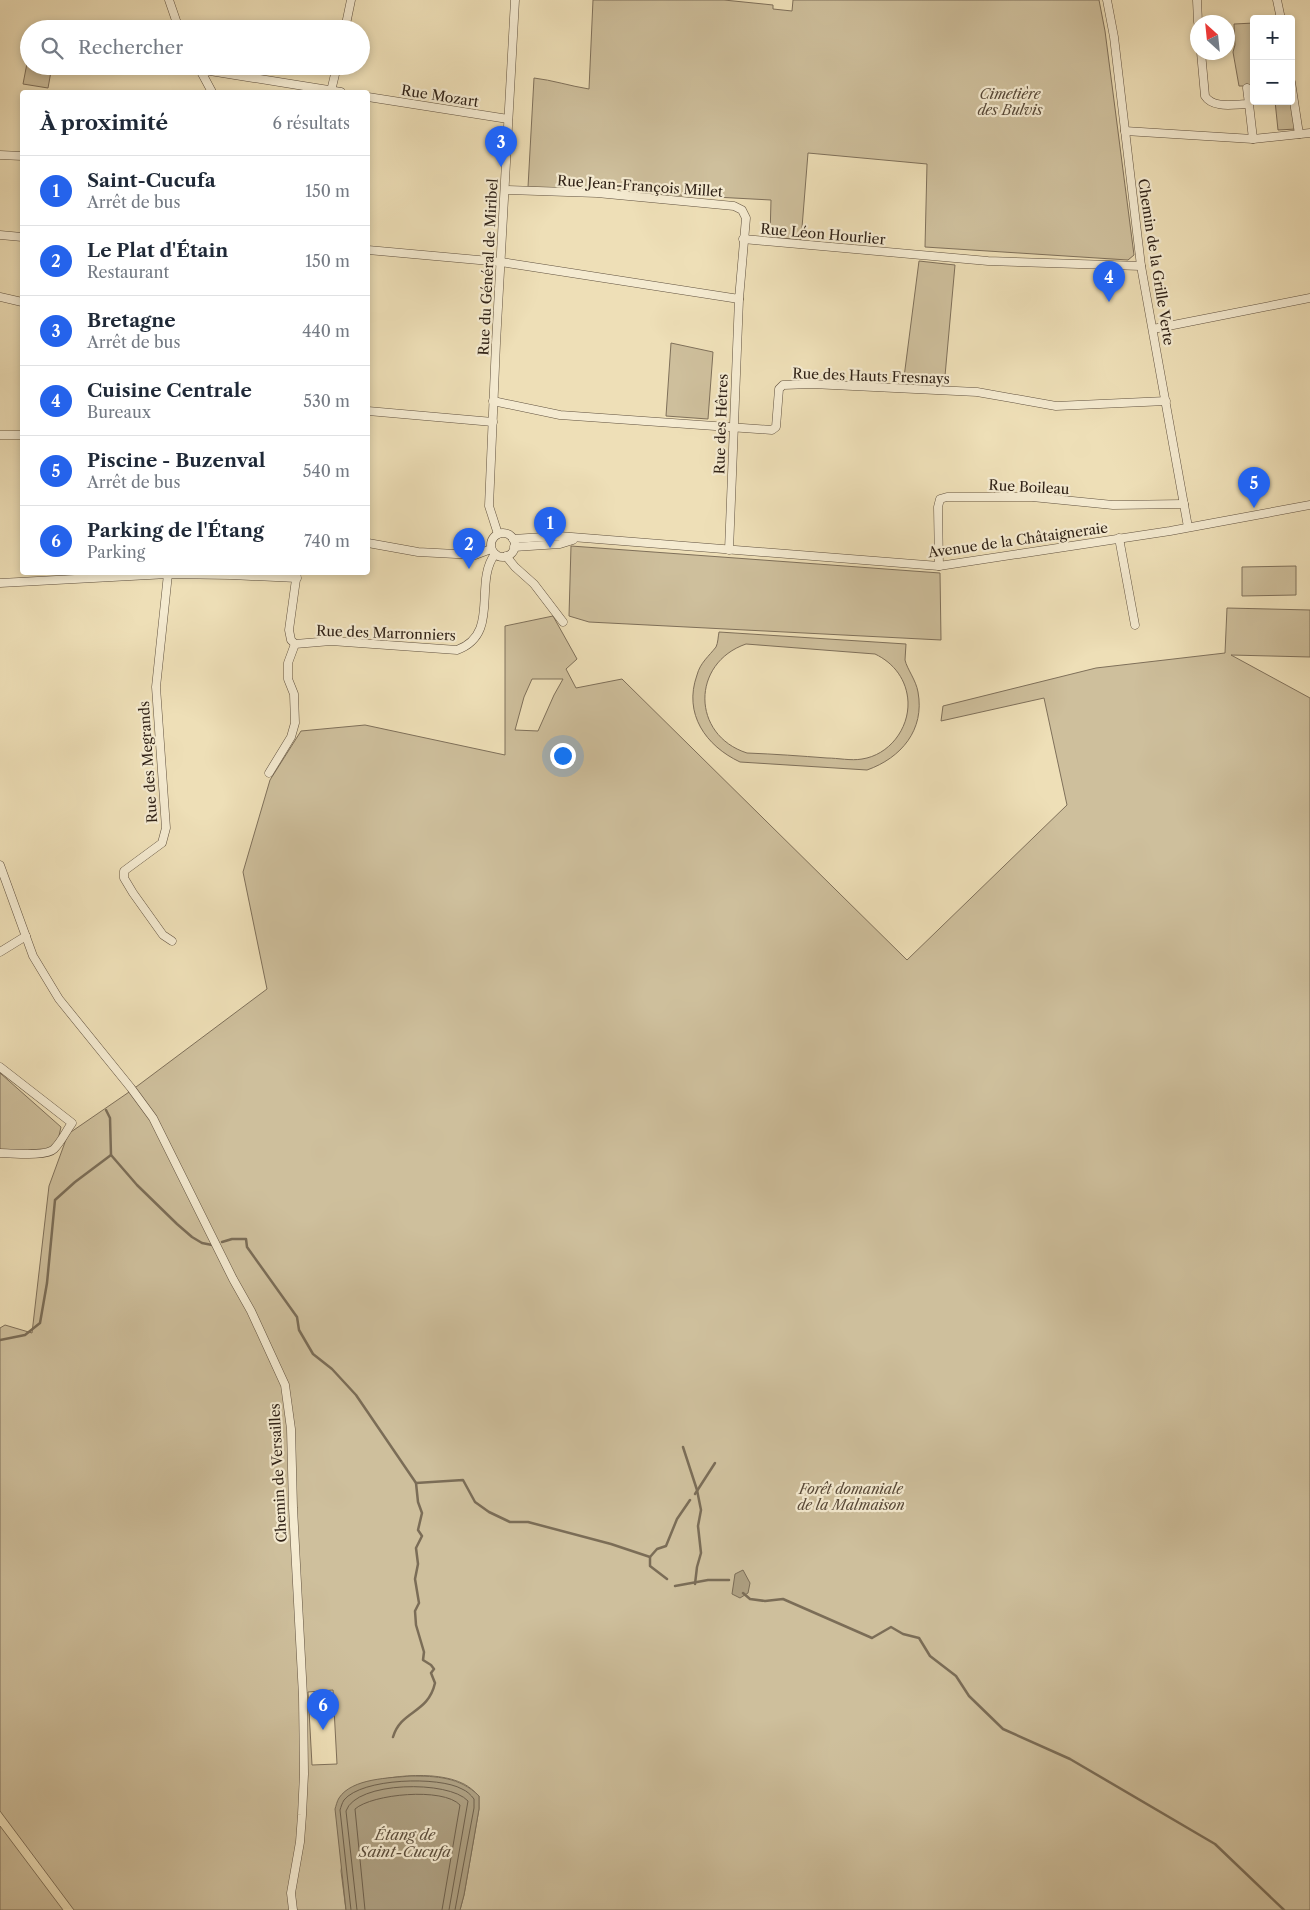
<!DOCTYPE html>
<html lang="fr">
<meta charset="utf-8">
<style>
:root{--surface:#fff;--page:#f6f6f7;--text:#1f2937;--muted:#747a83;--line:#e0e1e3;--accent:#2563eb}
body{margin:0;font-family:"Libre Caslon Text",serif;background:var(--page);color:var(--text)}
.controls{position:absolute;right:15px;top:15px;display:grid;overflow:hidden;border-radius:5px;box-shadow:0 2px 8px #0003}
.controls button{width:45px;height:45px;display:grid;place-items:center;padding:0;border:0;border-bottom:1px solid var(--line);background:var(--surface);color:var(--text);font:25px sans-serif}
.compass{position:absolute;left:1190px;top:15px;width:45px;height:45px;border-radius:50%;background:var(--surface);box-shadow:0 2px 8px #0003;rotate:333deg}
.you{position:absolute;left:562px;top:755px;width:18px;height:18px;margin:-12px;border:4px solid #fff;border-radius:50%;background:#1a73e8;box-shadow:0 0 0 8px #1a73e833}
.badge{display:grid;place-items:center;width:32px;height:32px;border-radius:50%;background:var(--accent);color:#fff;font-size:16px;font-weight:700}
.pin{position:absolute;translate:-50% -41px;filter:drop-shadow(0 1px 2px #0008)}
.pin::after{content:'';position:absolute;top:26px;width:18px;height:15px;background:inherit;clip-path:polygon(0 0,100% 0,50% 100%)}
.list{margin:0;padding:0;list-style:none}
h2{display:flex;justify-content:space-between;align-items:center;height:65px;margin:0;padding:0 20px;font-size:21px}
h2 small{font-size:16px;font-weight:400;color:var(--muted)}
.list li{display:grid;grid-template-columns:32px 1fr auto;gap:15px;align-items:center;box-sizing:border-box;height:70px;padding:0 20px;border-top:1px solid var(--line)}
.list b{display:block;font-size:19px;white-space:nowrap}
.list p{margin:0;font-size:16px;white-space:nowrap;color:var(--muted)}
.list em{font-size:16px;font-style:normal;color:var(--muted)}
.icon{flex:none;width:28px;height:28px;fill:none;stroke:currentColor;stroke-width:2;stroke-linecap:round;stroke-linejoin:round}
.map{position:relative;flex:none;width:1310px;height:1910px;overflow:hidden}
.search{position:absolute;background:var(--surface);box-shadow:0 2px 8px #0003;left:20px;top:20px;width:350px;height:55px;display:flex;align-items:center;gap:12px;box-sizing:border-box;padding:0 18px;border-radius:28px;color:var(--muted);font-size:19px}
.panel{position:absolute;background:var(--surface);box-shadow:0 2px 8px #0003;left:20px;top:90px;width:350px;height:485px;border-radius:5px}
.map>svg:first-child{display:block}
.green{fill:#cebf9c;stroke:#7f705a;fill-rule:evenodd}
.water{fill:#ad9f81;stroke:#7b6d57}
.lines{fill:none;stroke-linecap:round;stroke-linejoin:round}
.shore{stroke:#6e604c;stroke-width:1}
.stream{stroke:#7b6d57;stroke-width:2.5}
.street-casing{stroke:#60513f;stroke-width:9}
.street{stroke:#f4ead0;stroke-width:8}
.labels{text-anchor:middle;stroke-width:4.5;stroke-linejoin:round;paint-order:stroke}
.park-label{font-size:14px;font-style:italic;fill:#584938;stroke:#f4ead0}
.street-label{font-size:14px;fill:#302217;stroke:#f4ead0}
.water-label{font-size:15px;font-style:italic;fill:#5c4e3c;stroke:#f4ead0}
</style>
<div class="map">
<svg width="1310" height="1910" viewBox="0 0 1310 1910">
<rect width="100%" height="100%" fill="#eedfb7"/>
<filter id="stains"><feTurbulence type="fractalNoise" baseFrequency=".004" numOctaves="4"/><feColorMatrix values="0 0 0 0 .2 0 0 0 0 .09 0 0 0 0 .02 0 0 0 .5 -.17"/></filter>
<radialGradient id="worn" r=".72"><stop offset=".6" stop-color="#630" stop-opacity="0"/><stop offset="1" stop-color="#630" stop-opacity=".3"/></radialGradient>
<g class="green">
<path d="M593 0H724L773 5V9L792 11 793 0H1099L1105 31 1134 255 1128 260 925 247 927 164 808 153 801 240 770 237 771 200 528 187 534 78C552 80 570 86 589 89Z"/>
<polygon points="1254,23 1254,86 1239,86 1233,52 1235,45 1234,24"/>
<polygon points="29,53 29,66 52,66 48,88 23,84"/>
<polygon points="1275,101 1291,101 1296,129 1278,130"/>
<polygon points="919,261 955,265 944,387 903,385"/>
<polygon points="671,343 713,352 708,419 666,416"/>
<polygon points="571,546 940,573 941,640 589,622 569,616"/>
<polygon points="1296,566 1296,595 1242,596 1242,567"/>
<path d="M1227 608 1310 610V657L1231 655 1310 698V1910H460L464 1895 479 1809V1796C475 1792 470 1787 464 1784 435 1769 380 1776 352 1788L341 1871 346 1910H74L0 1811V1328L5 1325 32 1333 49 1186 68 1134 132 1090 267 989 243 872 270 780 301 731 365 725 505 755V626L553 616 577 659 566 669 576 688 622 679 907 960 1067 805 1044 698 941 721 943 706 1096 668 1225 653ZM532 679H563L554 695 538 731 515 730 524 697ZM333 1690 337 1764 312 1765 308 1692Z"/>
<path d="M719 632 906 644C906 649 905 655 905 660 907 669 916 680 918 692 925 730 901 758 867 770L740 762C706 746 683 714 697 675 700 663 709 656 716 647 718 643 718 637 719 632ZM746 644 875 654C894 663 907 680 908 702 909 729 889 755 862 759 851 761 838 758 827 758 801 756 774 754 747 753 691 735 691 663 746 644Z"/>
<polygon points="0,1073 61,1127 58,1140 52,1151 0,1150"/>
<polygon points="0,1826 63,1910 0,1910"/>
</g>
<g class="water">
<polygon points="743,1570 750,1583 748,1593 740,1598 732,1594 735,1574"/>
<path d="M411 1776C436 1776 460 1777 479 1796V1809L464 1895 460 1910H346L335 1809C336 1806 337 1801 339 1798 352 1778 390 1778 411 1776Z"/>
</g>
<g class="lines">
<g class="shore">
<path d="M351 1910 340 1810C341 1807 342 1803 344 1800 362 1778 439 1776 462 1789 467 1791 471 1795 474 1799V1808L455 1910"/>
<path d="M357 1910 346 1811C356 1781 449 1780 468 1801L449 1910"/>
<path d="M365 1910 355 1809C372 1794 443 1787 460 1805L442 1910"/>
</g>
<g class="stream">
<polyline points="106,1110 110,1118 111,1155 137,1185 177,1224 192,1237 202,1243 212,1245"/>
<path d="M222 1242 232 1239H246L247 1247 297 1317 299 1330 313 1354 332 1369 356 1395 416 1483 418 1502 422 1513 418 1530 422 1536 416 1548 418 1564 415 1579 419 1603 415 1611 416 1625 424 1652 423 1660 431 1665 434 1669 431 1673 435 1683C428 1714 401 1710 393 1737"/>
<polyline points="0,1340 25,1335 40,1323 47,1283 55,1200 75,1182 111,1155"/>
<polyline points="683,1447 697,1490 701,1510 698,1526 701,1553 697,1567 695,1584"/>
<polyline points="416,1483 463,1480 475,1502 489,1512 510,1522 528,1522 611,1544 650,1557 650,1566 667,1579"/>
<polyline points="695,1494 715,1463"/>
<polyline points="650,1557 657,1549 666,1546 677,1519 690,1500"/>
<polyline points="675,1586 708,1580 729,1580"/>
<polyline points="743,1593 750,1599 765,1601 783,1599 872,1638 891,1627 903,1634 919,1638 930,1656 956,1676 969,1696 1003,1729 1070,1759 1215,1844 1284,1910"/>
</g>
<g class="street-casing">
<g id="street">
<polyline points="169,0 179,29"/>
<polyline points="1107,0 1114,37 1141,266 1188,527"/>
<polyline points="1197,0 1198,22"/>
<polyline points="1277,0 1281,19"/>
<polyline points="345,29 351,0"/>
<path d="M1201 52 1205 96C1213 109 1235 104 1249 104L1247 88"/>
<polyline points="198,66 212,92"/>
<polyline points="202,73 210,71 341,92"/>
<polyline points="1291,82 1299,134"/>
<polyline points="331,91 337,66"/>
<polyline points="368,97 508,119"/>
<polyline points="1249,104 1253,139"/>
<polyline points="1125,131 1253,139 1310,133"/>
<polyline points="0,155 22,156"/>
<polyline points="0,235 22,237"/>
<polyline points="743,239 988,261 1141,266"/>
<polyline points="368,250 501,262 739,299 746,218 742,210 734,206 597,193 505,190"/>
<polyline points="0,297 22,302"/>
<polyline points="1153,329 1310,298"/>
<polyline points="493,401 560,415 772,430 776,427 779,389 783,385 812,384 977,392 1056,406 1166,401"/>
<polyline points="368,411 493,422"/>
<polyline points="0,435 22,435"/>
<circle cx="503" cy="545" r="12"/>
<polyline points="498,534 489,506 496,343 515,0"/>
<polyline points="1119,538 1135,625"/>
<polyline points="513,539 559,536 939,566 1170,531 1310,505"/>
<polyline points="368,543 418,552 475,555 491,549"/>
<polyline points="514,547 560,544 573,540"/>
<polyline points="729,550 739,299"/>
<polyline points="506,556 515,567 534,584 563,622"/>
<polyline points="939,566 938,507 940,499 947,497 1032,497 1113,505 1184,504"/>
<polyline points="168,574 156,687 166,828 162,843 124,871 124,878 133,893 163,935 172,941"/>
<polyline points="0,583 168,574 231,575 297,578"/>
<path d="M295 644 331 641 457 650C501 634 473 583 495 554"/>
<polyline points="269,773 291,737 295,723 294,694 288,679 288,663 295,644 291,640 289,630 297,572"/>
<polyline points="0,865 33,956 59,999 131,1088 153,1118 233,1279 251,1311 285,1385 291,1429 293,1508 303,1696 304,1774 302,1815 300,1842 291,1893 293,1910"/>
<polyline points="0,952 26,936"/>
<path d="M0 1067 72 1123C66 1131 62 1141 54 1149 46 1157 12 1153 0 1153"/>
</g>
</g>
<use href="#street" class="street"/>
</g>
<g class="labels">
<g class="park-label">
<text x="1010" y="99">Cimetière<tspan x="1010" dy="16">des Bulvis</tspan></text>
<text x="851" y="1494">Forêt domaniale<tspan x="851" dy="16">de la Malmaison</tspan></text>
</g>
<g class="street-label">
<text transform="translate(440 96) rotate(9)" y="5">Rue Mozart</text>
<text transform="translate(640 186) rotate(4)" y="5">Rue Jean-François Millet</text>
<text transform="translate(823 234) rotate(5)" y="5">Rue Léon Hourlier</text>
<text transform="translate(1156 262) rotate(81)" y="5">Chemin de la Grille Verte</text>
<text transform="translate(488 267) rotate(-87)" y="5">Rue du Général de Miribel</text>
<text transform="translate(871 376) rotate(2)" y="5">Rue des Hauts Fresnays</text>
<text transform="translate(721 424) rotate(-88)" y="5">Rue des Hêtres</text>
<text transform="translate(1029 487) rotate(3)" y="5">Rue Boileau</text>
<text transform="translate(1018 540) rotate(-8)" y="5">Avenue de la Châtaigneraie</text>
<text transform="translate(386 633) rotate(2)" y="5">Rue des Marronniers</text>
<text transform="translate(148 762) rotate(-94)" y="5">Rue des Megrands</text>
<text transform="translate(278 1473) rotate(-93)" y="5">Chemin de Versailles</text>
</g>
<g class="water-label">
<text x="405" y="1840">Étang de<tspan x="405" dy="17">Saint-Cucufa</tspan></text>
</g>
</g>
<rect width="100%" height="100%" filter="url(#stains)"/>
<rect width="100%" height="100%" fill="url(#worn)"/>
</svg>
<div class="controls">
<button>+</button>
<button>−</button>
</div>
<svg class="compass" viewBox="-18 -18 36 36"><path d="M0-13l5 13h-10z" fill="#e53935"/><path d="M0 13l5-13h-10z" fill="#747a83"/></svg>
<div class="you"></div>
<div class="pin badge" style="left:550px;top:548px">1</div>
<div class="pin badge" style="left:469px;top:569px">2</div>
<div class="pin badge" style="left:501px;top:167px">3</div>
<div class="pin badge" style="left:1109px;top:302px">4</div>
<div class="pin badge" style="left:1254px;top:508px">5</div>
<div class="pin badge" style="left:323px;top:1730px">6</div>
<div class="search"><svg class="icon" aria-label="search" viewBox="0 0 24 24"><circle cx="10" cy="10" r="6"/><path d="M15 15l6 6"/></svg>Rechercher</div>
<section class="panel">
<h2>À proximité<small>6 résultats</small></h2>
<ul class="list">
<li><span class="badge">1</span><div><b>Saint-Cucufa</b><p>Arrêt de bus</p></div><em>150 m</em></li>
<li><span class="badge">2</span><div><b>Le Plat d'Étain</b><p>Restaurant</p></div><em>150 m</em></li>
<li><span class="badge">3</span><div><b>Bretagne</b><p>Arrêt de bus</p></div><em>440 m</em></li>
<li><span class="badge">4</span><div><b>Cuisine Centrale</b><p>Bureaux</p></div><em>530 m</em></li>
<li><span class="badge">5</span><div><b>Piscine - Buzenval</b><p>Arrêt de bus</p></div><em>540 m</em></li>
<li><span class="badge">6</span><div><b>Parking de l'Étang</b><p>Parking</p></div><em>740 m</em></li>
</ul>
</section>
</div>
